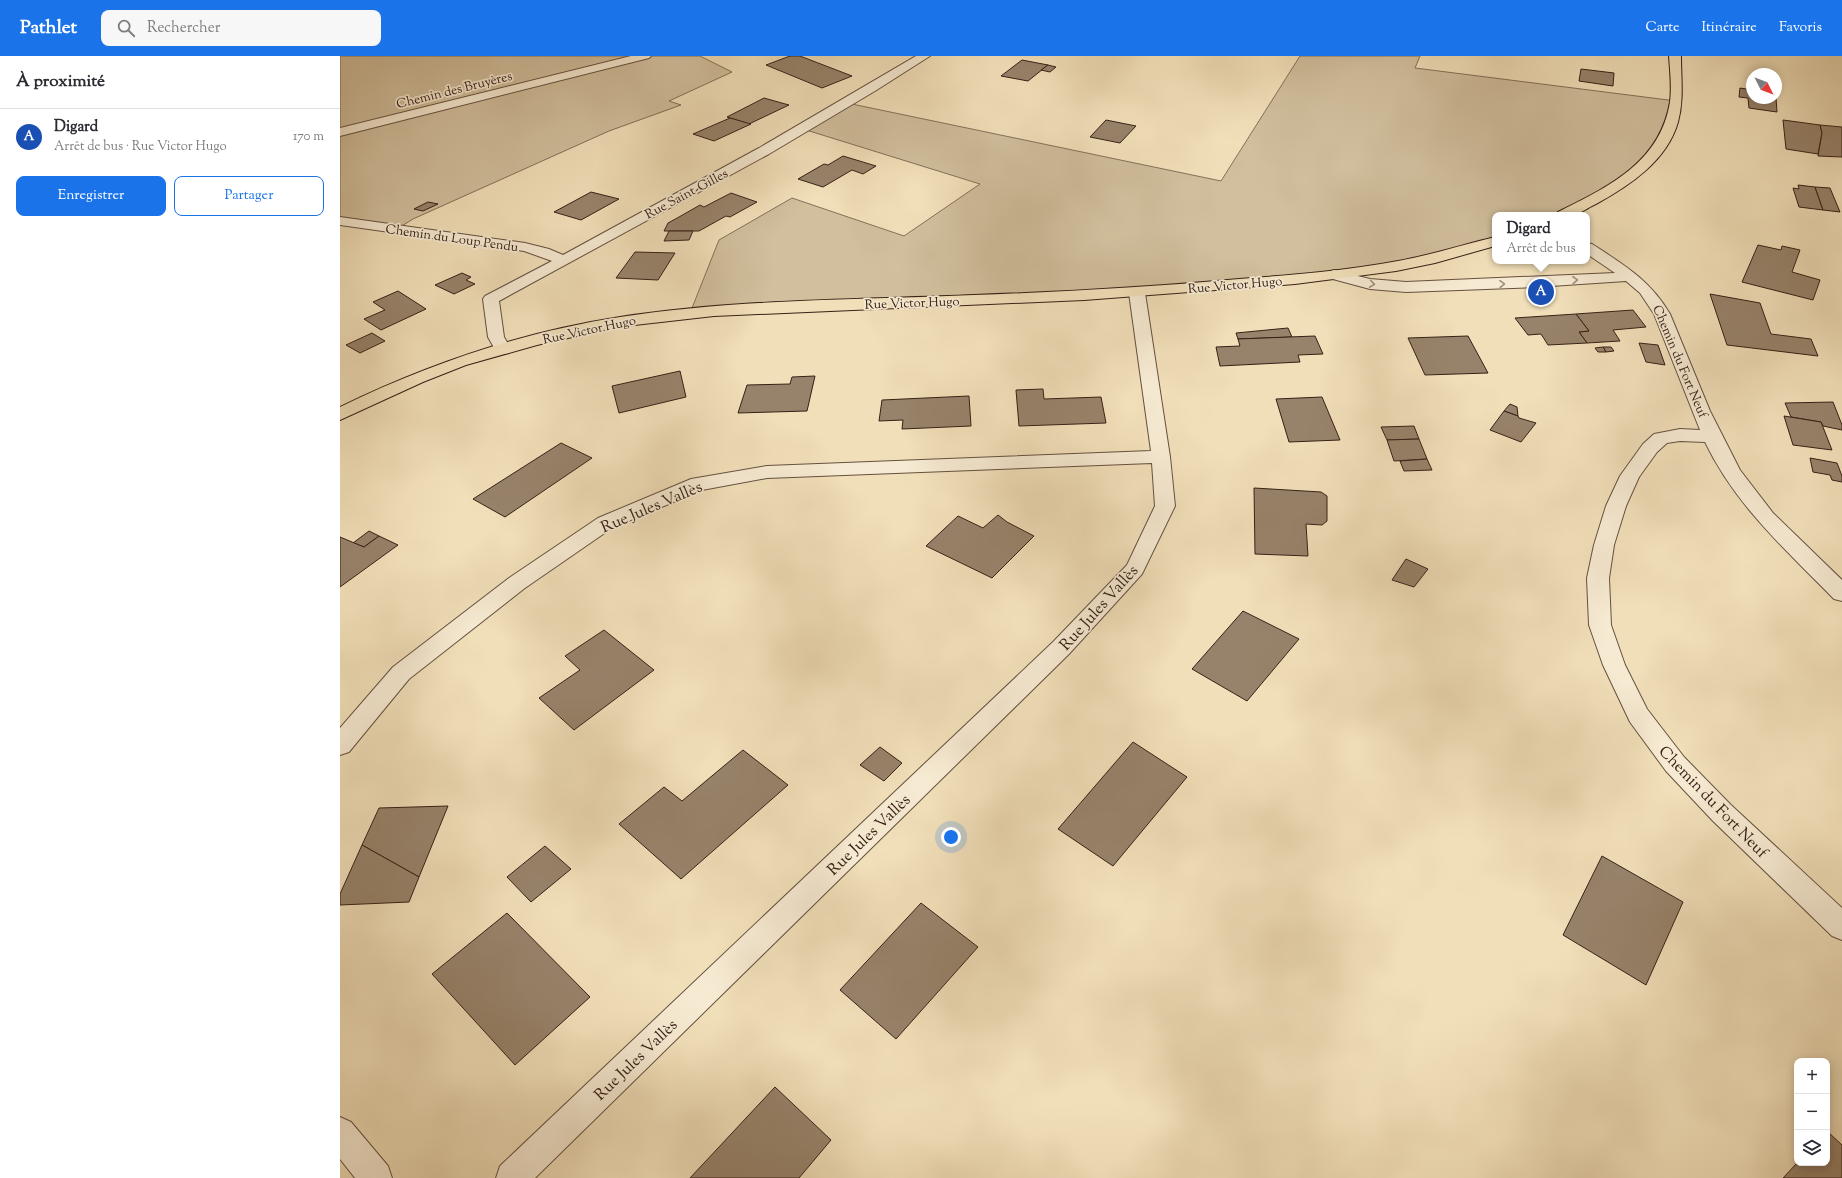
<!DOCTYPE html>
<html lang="fr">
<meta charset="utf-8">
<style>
:root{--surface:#fff;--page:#f7f7f7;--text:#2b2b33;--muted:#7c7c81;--line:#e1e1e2;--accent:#1a73e8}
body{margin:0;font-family:"Sorts Mill Goudy",serif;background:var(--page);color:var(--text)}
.controls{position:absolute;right:12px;bottom:12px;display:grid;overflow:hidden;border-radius:8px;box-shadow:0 2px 10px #0003}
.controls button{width:36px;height:36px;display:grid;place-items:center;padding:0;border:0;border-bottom:1px solid var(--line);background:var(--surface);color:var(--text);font:20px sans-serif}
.compass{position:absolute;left:1406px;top:12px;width:36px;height:36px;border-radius:50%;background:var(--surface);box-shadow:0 2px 10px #0003;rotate:132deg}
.you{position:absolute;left:611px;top:781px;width:14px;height:14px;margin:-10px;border:3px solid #fff;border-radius:50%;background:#1a73e8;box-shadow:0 0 0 6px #1a73e833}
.badge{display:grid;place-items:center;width:26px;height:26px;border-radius:50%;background:var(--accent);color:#fff;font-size:13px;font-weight:700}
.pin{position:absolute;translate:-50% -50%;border:2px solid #fff;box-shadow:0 1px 4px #0006}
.popup{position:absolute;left:1152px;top:156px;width:98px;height:52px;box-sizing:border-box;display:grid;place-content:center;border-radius:8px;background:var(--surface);filter:drop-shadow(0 1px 3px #0005);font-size:13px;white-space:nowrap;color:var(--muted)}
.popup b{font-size:15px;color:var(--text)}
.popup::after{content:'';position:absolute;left:50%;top:100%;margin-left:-8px;border:8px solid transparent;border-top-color:var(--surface)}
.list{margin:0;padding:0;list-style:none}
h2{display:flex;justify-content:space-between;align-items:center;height:52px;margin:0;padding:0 16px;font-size:17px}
h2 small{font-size:13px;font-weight:400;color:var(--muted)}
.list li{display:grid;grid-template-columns:26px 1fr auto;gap:12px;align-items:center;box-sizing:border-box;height:56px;padding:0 16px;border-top:1px solid var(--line)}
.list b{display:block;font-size:15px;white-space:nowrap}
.list p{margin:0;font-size:13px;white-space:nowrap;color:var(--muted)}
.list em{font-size:13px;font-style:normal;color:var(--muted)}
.actions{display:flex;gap:8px;padding:12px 16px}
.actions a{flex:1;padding:9px 0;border:1px solid var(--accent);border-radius:8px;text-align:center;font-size:14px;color:var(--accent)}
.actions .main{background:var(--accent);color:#fff}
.icon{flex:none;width:22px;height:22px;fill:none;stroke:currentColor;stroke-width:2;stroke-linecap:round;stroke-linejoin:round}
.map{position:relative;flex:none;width:1502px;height:1122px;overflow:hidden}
header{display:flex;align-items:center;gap:24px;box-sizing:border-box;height:56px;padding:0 20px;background:var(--accent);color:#fff}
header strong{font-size:19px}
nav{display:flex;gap:22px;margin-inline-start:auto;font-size:14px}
.search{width:280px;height:36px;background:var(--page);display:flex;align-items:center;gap:10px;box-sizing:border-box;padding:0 14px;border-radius:8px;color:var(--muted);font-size:15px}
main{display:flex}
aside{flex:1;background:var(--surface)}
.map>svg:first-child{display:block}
.green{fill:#d1bf9d;stroke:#84705a}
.building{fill:#97836b;stroke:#362016}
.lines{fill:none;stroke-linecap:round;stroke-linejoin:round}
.minor-casing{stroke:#65503f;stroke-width:2}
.major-casing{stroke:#362016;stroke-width:2}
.minor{fill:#f6ead2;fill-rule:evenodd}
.major{fill:#f1dfb9;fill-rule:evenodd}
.oneway{stroke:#a08f7d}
.labels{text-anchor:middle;stroke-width:3.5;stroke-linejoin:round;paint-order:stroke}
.far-street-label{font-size:13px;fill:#362016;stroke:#f6ead2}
.street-label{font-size:16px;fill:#362016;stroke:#f6ead2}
</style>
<header>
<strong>Pathlet</strong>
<div class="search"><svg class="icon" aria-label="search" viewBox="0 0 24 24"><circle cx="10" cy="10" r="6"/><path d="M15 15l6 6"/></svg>Rechercher</div>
<nav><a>Carte</a><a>Itinéraire</a><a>Favoris</a></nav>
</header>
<main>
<aside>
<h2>À proximité<small></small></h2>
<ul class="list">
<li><span class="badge" style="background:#1a4fb4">A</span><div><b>Digard</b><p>Arrêt de bus · Rue Victor Hugo</p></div><em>170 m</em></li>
</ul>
<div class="actions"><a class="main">Enregistrer</a><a>Partager</a></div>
</aside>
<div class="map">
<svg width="1502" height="1122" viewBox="0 0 1502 1122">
<rect width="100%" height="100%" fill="#f1dfb9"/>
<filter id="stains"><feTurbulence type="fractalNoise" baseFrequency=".005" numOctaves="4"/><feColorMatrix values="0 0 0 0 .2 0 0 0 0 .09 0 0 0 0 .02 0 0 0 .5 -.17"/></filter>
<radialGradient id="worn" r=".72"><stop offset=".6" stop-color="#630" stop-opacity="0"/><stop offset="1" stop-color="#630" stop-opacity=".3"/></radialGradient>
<g class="green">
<polygon points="0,0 360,0 392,16 329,45 341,49 269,75 73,163 57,173 0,165"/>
<polygon points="960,0 1080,0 1075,12 1336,45 1310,103 1223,159 1155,159 1155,185 1074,208 797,237 350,257 379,184 452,142 564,180 640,128 463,73 507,47 881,125"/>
</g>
<g class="building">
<polygon points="450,0 460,0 512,20 482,32 426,9"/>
<polygon points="682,4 708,9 688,25 661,20"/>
<polygon points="708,9 716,11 710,16 701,14"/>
<polygon points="1241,13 1274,17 1273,30 1239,25"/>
<polygon points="1400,32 1412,34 1412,42 1436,42 1437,56 1409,52 1408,42 1399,41"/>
<polygon points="424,42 449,49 409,68 387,61"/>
<polygon points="390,62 411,68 374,85 353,78"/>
<polygon points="766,64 796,70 780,87 750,81"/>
<polygon points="1443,64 1480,69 1482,77 1478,98 1446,93"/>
<polygon points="1480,69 1502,71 1502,101 1478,100 1482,77"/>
<polygon points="503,100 536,110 523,118 512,114 483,131 458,123 484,108 488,109"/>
<polygon points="1458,129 1475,131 1483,154 1459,151 1453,132 1459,133"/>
<polygon points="1475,131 1490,132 1500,156 1483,154"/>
<polygon points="251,136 279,143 241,164 214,156"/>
<polygon points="391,137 417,146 390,161 386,160 359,175 324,175 328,167 339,161 360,149 364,151"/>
<polygon points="88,146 98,148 83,155 74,153"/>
<polygon points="329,175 353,175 349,184 324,185"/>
<polygon points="1418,189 1441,194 1442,190 1460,194 1452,216 1480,224 1473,244 1402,226"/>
<polygon points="295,196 335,197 318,224 276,222"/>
<polygon points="122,217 131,221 126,224 135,228 114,238 95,229"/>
<polygon points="58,235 86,253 41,274 24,263 45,254 33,246"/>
<polygon points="1370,238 1420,247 1431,278 1471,283 1478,300 1387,289"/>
<polygon points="1293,254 1306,271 1273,274 1280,285 1247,287 1239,276 1249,275 1236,258"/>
<polygon points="1236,258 1249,275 1239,276 1247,287 1208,289 1201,278 1188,279 1175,262"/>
<polygon points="948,272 952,281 898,283 896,277"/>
<polygon points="32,277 45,285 20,297 6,289"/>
<polygon points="975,280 983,298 958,299 960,306 880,310 876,291 900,290 898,283"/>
<polygon points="1128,280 1148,317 1085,319 1068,282"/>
<polygon points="1299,287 1318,289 1325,309 1306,306"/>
<polygon points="1263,291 1271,291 1274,295 1266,296"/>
<polygon points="1263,291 1266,296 1258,296 1255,292"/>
<polygon points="340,315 346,341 279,357 272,330"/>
<polygon points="475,320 467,355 398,357 407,329 450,328 452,321"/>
<polygon points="703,333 704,343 761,341 766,367 679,370 676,334"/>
<polygon points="629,340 631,370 562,373 563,364 539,365 542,344"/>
<polygon points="982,341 1000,384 949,386 936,343"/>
<polygon points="1493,346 1502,369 1502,374 1483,370 1481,366 1451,361 1445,347"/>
<polygon points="1170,348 1177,351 1178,360 1164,355"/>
<polygon points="1164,355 1178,360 1179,362 1196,367 1181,386 1150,374"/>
<polygon points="1444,360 1481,366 1492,394 1453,389"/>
<polygon points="1074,370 1079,383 1047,384 1041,371"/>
<polygon points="1079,383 1087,403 1054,405 1047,384"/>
<polygon points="221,387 252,402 165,461 133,443"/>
<polygon points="1470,402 1497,407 1502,420 1502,426 1492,424 1490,419 1473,416"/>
<polygon points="1087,403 1092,414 1064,415 1060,405"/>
<polygon points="914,432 981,436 987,440 987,465 982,469 966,468 968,500 915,498"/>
<polygon points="658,459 667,466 694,480 652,522 586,490 618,460 643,472"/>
<polygon points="29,475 39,480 24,491 13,487"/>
<polygon points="39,480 58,489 0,531 0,481 24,491"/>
<polygon points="1066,503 1088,513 1074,531 1052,524"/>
<polygon points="903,555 959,583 907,645 852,613"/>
<polygon points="264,574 314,614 234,674 199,642 240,614 225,600"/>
<polygon points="793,686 847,721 773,810 718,773"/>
<polygon points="540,691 562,707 544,725 520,709"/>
<polygon points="403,694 448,729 341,823 279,768 324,731 342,745"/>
<polygon points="108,750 79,821 22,789 39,752"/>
<polygon points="22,789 79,821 69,846 0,849 0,838"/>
<polygon points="205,790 231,813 191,846 167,821"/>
<polygon points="1262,800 1343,846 1306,929 1223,879"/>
<polygon points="581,847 638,891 556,983 500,934"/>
<polygon points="167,857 250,941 175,1009 92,918"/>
<polygon points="435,1031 491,1084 459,1122 350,1122"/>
<polygon points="1487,1075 1502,1089 1502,1122 1443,1122 1457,1107 1487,1107"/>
</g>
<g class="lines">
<g class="minor-casing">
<g id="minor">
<polygon points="291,0 311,0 309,2 0,80 0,72"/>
<polygon points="576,0 590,0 535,35 429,98 159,245 164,281 171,293 169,297 163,298 157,297 148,281 143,243 145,240 212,205 184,195 0,169 0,161 185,187 209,193 223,199 419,92"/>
<path d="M1247 187 1252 188C1284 209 1310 224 1330 258L1370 355 1400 414 1433 457 1502 524V545L1494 543C1445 493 1396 450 1365 386L1340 385 1327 387 1317 396 1299 421 1286 450 1274 489 1269 522 1271 569 1285 609 1307 653 1344 701 1391 749 1502 852V884L1492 880 1373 765 1326 715 1290 666 1263 609 1249 569 1247 522 1254 489 1266 450 1280 420 1303 388 1314 378 1340 373 1360 374 1314 258 1300 237 1286 225 1196 231 1066 236 1030 233 989 222 986 219 989 216 994 214 1030 223 1066 226 1275 217 1247 198Z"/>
<polygon points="797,232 803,234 805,237 830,401 835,450 802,518 729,598 195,1122 156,1122 160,1110 713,586 787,509 815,450 812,407 427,422 362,434 272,472 185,532 69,623 9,696 0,699 0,672 53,611 169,522 258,462 351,423 427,410 811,395 789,237 791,234"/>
<polygon points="0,1061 11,1066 48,1110 52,1122 15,1122 0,1103"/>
</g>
</g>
<g class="major-casing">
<g id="major">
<path d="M1329 0H1341C1341 23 1344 44 1338 66 1327 105 1289 130 1256 148 1249 151 1241 157 1234 159 1229 160 1221 159 1216 159L1218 156C1268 131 1320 107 1330 46 1332 31 1330 15 1329 0Z"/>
<path d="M1155 181V190L1095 207 1056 215 955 228 744 244 374 260 277 271 197 289 126 309 83 326 0 364V351C88 308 183 276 280 261 397 243 516 244 634 239 722 236 811 231 899 223 952 219 1005 215 1058 205 1091 199 1122 189 1155 181Z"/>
</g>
</g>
<use href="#minor" class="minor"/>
<use href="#major" class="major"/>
</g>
<defs><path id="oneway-chevron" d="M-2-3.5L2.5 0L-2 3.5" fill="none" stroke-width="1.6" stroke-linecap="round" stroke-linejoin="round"/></defs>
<g class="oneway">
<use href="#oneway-chevron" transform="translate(1235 224) rotate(-3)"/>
<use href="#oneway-chevron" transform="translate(1032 228) rotate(8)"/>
<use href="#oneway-chevron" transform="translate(1162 228) rotate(-2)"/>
</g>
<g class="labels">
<g class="far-street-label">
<text transform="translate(114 33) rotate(-14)" y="5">Chemin des Bruyères</text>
<text transform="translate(346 137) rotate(-28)" y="5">Rue Saint-Gilles</text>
<text transform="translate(112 181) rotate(8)" y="5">Chemin du Loup Pendu</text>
<text transform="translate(895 228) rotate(-5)" y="5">Rue Victor Hugo</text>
<text transform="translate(572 246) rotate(-2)" y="5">Rue Victor Hugo</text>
<text transform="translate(249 273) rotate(-12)" y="5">Rue Victor Hugo</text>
<text transform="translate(1341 305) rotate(67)" y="5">Chemin du Fort Neuf</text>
</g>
<g class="street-label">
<text transform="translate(311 450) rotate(-23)" y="6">Rue Jules Vallès</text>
<text transform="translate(758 551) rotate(-48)" y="6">Rue Jules Vallès</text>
<text transform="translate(1374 745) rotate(46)" y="6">Chemin du Fort Neuf</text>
<text transform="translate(528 778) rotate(-44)" y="6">Rue Jules Vallès</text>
<text transform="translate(295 1003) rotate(-44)" y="6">Rue Jules Vallès</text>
</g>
</g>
<rect width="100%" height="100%" filter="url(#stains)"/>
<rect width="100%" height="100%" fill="url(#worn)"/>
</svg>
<div class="controls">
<button>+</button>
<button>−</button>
<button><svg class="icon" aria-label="layers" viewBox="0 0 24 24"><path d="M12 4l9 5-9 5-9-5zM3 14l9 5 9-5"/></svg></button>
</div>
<svg class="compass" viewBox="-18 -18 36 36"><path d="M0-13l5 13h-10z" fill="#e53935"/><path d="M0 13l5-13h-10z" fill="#7c7c81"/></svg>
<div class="you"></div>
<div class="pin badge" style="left:1201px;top:236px;background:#1a4fb4">A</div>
<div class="popup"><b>Digard</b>Arrêt de bus</div>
</div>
</main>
